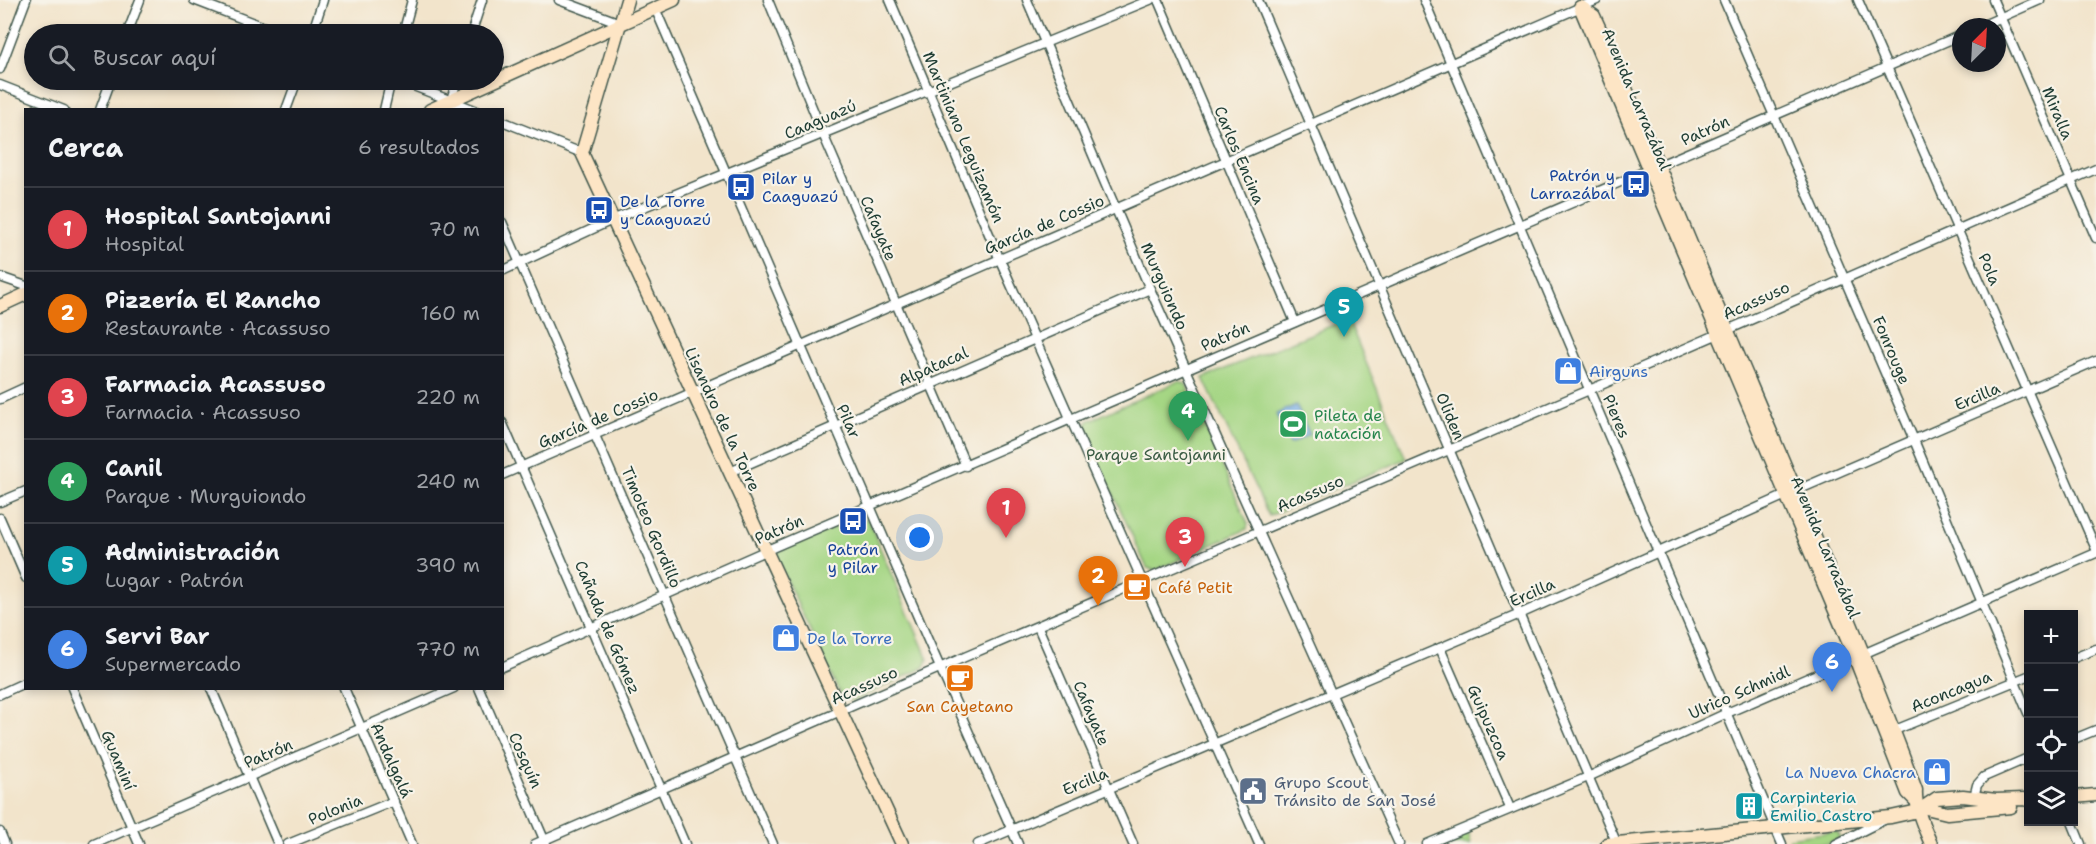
<!DOCTYPE html>
<html lang="es">
<meta charset="utf-8">
<style>
:root{--surface:#171b24;--page:#20242c;--text:#f1f3f6;--muted:#9ea1a6;--line:#363941;--accent:#d690ce}
body{margin:0;font-family:"Shantell Sans",sans-serif;background:var(--page);color:var(--text)}
.controls{position:absolute;right:18px;bottom:18px;display:grid;overflow:hidden;border-radius:0px;box-shadow:0 3px 9px #0003}
.controls button{width:54px;height:54px;display:grid;place-items:center;padding:0;border:0;border-bottom:2px solid var(--line);background:var(--surface);color:var(--text);font:30px sans-serif}
.compass{position:absolute;left:1952px;top:18px;width:54px;height:54px;border-radius:50%;background:var(--surface);box-shadow:0 3px 9px #0003;rotate:24deg}
.you{position:absolute;left:920px;top:538px;width:21px;height:21px;margin:-15px;border:4px solid #fff;border-radius:50%;background:#1a73e8;box-shadow:0 0 0 9px #1a73e833}
.badge{display:grid;place-items:center;width:39px;height:39px;border-radius:50%;background:var(--accent);color:#fff;font-size:20px;font-weight:700}
.pin{position:absolute;translate:-50% -50px;filter:drop-shadow(0 2px 3px #0008)}
.pin::after{content:'';position:absolute;top:32px;width:21px;height:18px;background:inherit;clip-path:polygon(0 0,100% 0,50% 100%)}
.list{margin:0;padding:0;list-style:none}
h2{display:flex;justify-content:space-between;align-items:center;height:78px;margin:0;padding:0 24px;font-size:26px}
h2 small{font-size:20px;font-weight:400;color:var(--muted)}
.list li{display:grid;grid-template-columns:39px 1fr auto;gap:18px;align-items:center;box-sizing:border-box;height:84px;padding:0 24px;border-top:2px solid var(--line)}
.list b{display:block;font-size:22px;white-space:nowrap}
.list p{margin:0;font-size:20px;white-space:nowrap;color:var(--muted)}
.list em{font-size:20px;font-style:normal;color:var(--muted)}
.icon{flex:none;width:33px;height:33px;fill:none;stroke:currentColor;stroke-width:2;stroke-linecap:round;stroke-linejoin:round}
.map{position:relative;flex:none;width:2096px;height:844px;overflow:hidden}
.search{position:absolute;background:var(--surface);box-shadow:0 3px 9px #0003;left:24px;top:24px;width:480px;height:66px;display:flex;align-items:center;gap:15px;box-sizing:border-box;padding:0 21px;border-radius:33px;color:var(--muted);font-size:22px}
.panel{position:absolute;background:var(--surface);box-shadow:0 3px 9px #0003;left:24px;top:108px;width:480px;height:582px;border-radius:0px}
.map>svg:first-child{display:block}
.green{fill:#a5d684;stroke:#628a5c;stroke-width:1.5}
.water{fill:#77aee6;stroke:#4b768d;stroke-width:1.5}
.lines{fill:none;stroke-linecap:round;stroke-linejoin:round}
.street-casing{stroke:#3f564b;stroke-width:11}
.secondary-casing{stroke:#3f564b;stroke-width:15}
.street{stroke:#fff;stroke-width:8}
.secondary{stroke:#fde5c5;stroke-width:12}
.labels{text-anchor:middle;stroke-width:4.5;stroke-linejoin:round;paint-order:stroke}
.street-label{font-size:16px;fill:#1f3d34;stroke:#f7f3e8}
.transit-label{font-size:16px;fill:#164399;stroke:#f7f3e8;text-anchor:start}
.shop-label{font-size:16px;fill:#366cbe;stroke:#f7f3e8;text-anchor:start}
.leisure-label{font-size:16px;fill:#27864d;stroke:#f7f3e8;text-anchor:start}
.park-label{font-size:16px;fill:#3a5c44;stroke:#f7f3e8}
.food-label{font-size:16px;fill:#c56008;stroke:#f7f3e8;text-anchor:start}
.service-label{font-size:16px;fill:#4e5e75;stroke:#f7f3e8;text-anchor:start}
.culture-label{font-size:16px;fill:#0d838f;stroke:#f7f3e8;text-anchor:start}
</style>
<div class="map">
<svg width="2096" height="844" viewBox="0 0 2096 844">
<rect width="100%" height="100%" fill="#f7f3e8"/>
<filter id="ink" filterUnits="userSpaceOnUse"><feTurbulence type="fractalNoise" baseFrequency=".0167" numOctaves="2"/><feDisplacementMap in="SourceGraphic" scale="12" xChannelSelector="R" yChannelSelector="G"/><feConvolveMatrix kernelMatrix="1 2 1 2 8 2 1 2 1" color-interpolation-filters="sRGB"/></filter>
<filter id="wash" filterUnits="userSpaceOnUse"><feTurbulence type="fractalNoise" baseFrequency=".008" numOctaves="4" result="noise"/><feDisplacementMap in="SourceGraphic" scale="24" xChannelSelector="R" yChannelSelector="G"/><feGaussianBlur stdDeviation="1.35" result="paint"/><feColorMatrix in="noise" values="0 0 0 0 0 0 0 0 0 0 0 0 0 0 0 0 0 1.4 0 .05"/><feComposite in="paint" operator="in"/></filter>
<g filter="url(#wash)">
<rect width="100%" height="100%" fill="#f2e4cb"/>
<g class="green">
<polygon points="1348,319 1406,459 1269,516 1203,378"/>
<polygon points="1179,381 1186,384 1248,524 1247,529 1156,570 1147,568 1084,430 1088,421"/>
<polygon points="859,517 868,520 928,659 925,667 853,701 842,698 776,558 780,550"/>
<polygon points="1468,831 1471,844 1439,844"/>
<polygon points="1836,831 1840,836 1839,839 1828,844 1791,844 1789,838"/>
</g>
<polygon class="water" points="1296,405 1310,435 1290,444 1276,414"/>
</g>
<g filter="url(#ink)">
<g class="lines">
<g class="street-casing">
<g id="street">
<polyline points="194,0 282,34"/>
<polyline points="559,0 620,23"/>
<polyline points="768,0 823,134 966,466"/>
<polyline points="890,0 1000,260 1259,844"/>
<polyline points="1027,0 1150,289 1399,844"/>
<polyline points="1158,0 1295,322"/>
<polyline points="1258,0 1617,844"/>
<polyline points="1424,0 1782,844"/>
<polyline points="1724,0 1914,440 2028,713"/>
<polyline points="1858,0 2096,549"/>
<polyline points="1993,0 2096,238"/>
<polyline points="655,8 927,638 1018,844"/>
<polyline points="1979,27 2040,0"/>
<polyline points="127,34 140,0"/>
<polyline points="312,34 323,0"/>
<polyline points="403,34 412,0"/>
<polyline points="471,34 482,0"/>
<polyline points="0,69 26,0"/>
<polyline points="398,80 475,110"/>
<polyline points="0,85 64,110"/>
<polyline points="100,110 111,80"/>
<polyline points="286,110 297,80"/>
<polyline points="384,110 391,80"/>
<polyline points="455,110 451,100 457,80"/>
<polyline points="502,121 582,153"/>
<polyline points="502,222 773,844"/>
<polyline points="502,271 612,220 1150,0"/>
<polyline points="0,277 26,286"/>
<polyline points="0,399 26,387"/>
<polyline points="502,422 685,844"/>
<polyline points="730,472 1150,289"/>
<polyline points="502,475 1597,0"/>
<polyline points="0,502 26,491"/>
<polyline points="0,518 26,578"/>
<polyline points="1038,627 1133,844"/>
<polyline points="1440,648 1510,808"/>
<polyline points="2074,658 2096,649"/>
<polyline points="502,667 765,551 1961,35"/>
<polyline points="72,688 139,844"/>
<polyline points="211,688 278,844"/>
<polyline points="344,688 412,844"/>
<polyline points="479,688 546,844"/>
<polyline points="0,694 26,682"/>
<polyline points="1890,732 2028,676"/>
<polyline points="2074,739 2096,730"/>
<polyline points="1974,797 1977,785 1984,777 2028,758"/>
<polyline points="2072,822 2081,844"/>
<polyline points="0,832 5,844"/>
<polyline points="94,844 454,688"/>
<polyline points="288,844 394,801"/>
<polyline points="535,844 967,656 1629,373 2096,169"/>
<polyline points="978,844 1520,614 1786,495 2096,361"/>
<polyline points="1427,844 1588,777 1727,713 2096,553"/>
<polyline points="1836,844 1884,820"/>
</g>
</g>
<g class="secondary-casing">
<g id="secondary">
<polyline points="627,0 582,153 902,844"/>
<polyline points="1580,7 1855,658 1908,793 1915,800"/>
<path d="M1581 7 1594 16C1641 119 1682 225 1727 329 1792 482 1858 634 1916 790 1915 809 1924 827 1931 844"/>
<polyline points="430,110 674,0"/>
<polyline points="0,306 26,294"/>
<polyline points="2074,797 2096,795"/>
<polyline points="1926,808 1947,813 2011,807"/>
<polyline points="1607,844 1891,817 1918,811 1937,798 1963,796 1996,800 2024,799 2028,800"/>
</g>
</g>
<use href="#street" class="street"/>
<use href="#secondary" class="secondary"/>
</g>
</g>
<defs>
<g id="bus-square" transform="scale(1.5)"><rect x="-9" y="-9" width="18" height="18" rx="4" fill="#1a4fb4" stroke="#f7f3e8"/><path d="M-5-6H5V4H4V6H2V4H-2V6H-4V4H-5ZM-3.5-4V0h7V-4ZM-3.5 1.2v1.5H-2V1.2ZM2 1.2v1.5H3.5V1.2Z" fill="#fff"/></g>
<g id="shop-square" transform="scale(1.5)"><rect x="-9" y="-9" width="18" height="18" rx="4" fill="#3f7fe0" stroke="#f7f3e8"/><path d="M-5-2.5h2.3a2.7 3.5 0 0 1 5.4 0H5L5.5 6h-11ZM-1.5-2.5h3a1.5 2.3 0 0 0-3 0Z" fill="#fff"/></g>
<g id="stadium-square" transform="scale(1.5)"><rect x="-9" y="-9" width="18" height="18" rx="4" fill="#2e9e5b" stroke="#f7f3e8"/><path d="M0-5a6.5 5 0 1 0 0 10a6.5 5 0 1 0 0-10ZM-3.5-1.8h7v3.6h-7Z" fill="#fff"/></g>
<g id="cafe-square" transform="scale(1.5)"><rect x="-9" y="-9" width="18" height="18" rx="4" fill="#e8710a" stroke="#f7f3e8"/><path d="M-5.5-4.5H6V0H3Q3 3.5 0 3.5H-2.5Q-5.5 3.5-5.5 0ZM3-3.2v2h1.7v-2ZM-6 4.5H4V6H-6Z" fill="#fff"/></g>
<g id="civic-square" transform="scale(1.5)"><rect x="-9" y="-9" width="18" height="18" rx="4" fill="#5c6f8a" stroke="#f7f3e8"/><path d="M-.6-6.5H3V-4.5H.6V-3L4-1V1h2V6H-6V1h2V-1L-.6-3ZM-1.2 2.5V6h2.4V2.5Z" fill="#fff"/></g>
<g id="building-square" transform="scale(1.5)"><rect x="-9" y="-9" width="18" height="18" rx="4" fill="#0f9aa8" stroke="#f7f3e8"/><path d="M-4-6H4V6H1V3H-1V6H-4ZM-2.5-4.3h1.7v1.8h-1.7ZM.8-4.3h1.7v1.8H.8ZM-2.5-1h1.7V.8h-1.7ZM.8-1h1.7V.8H.8Z" fill="#fff"/></g>
</defs>
<g fill-rule="evenodd">
<use href="#bus-square" x="1636" y="184"/>
<use href="#bus-square" x="741" y="187"/>
<use href="#bus-square" x="599" y="210"/>
<use href="#shop-square" x="1568" y="371"/>
<use href="#stadium-square" x="1293" y="424"/>
<use href="#bus-square" x="853" y="521"/>
<use href="#cafe-square" x="1137" y="587"/>
<use href="#shop-square" x="786" y="638"/>
<use href="#cafe-square" x="960" y="678"/>
<use href="#shop-square" x="1937" y="772"/>
<use href="#civic-square" x="1253" y="791"/>
<use href="#building-square" x="1749" y="806"/>
</g>
<g class="labels">
<g class="street-label">
<text transform="translate(1637 99) rotate(67)" y="6">Avenida Larrazábal</text>
<text transform="translate(2058 113) rotate(67)" y="6">Miralla</text>
<text transform="translate(820 119) rotate(-23)" y="6">Caaguazú</text>
<text transform="translate(1705 130) rotate(-24)" y="6">Patrón</text>
<text transform="translate(964 137) rotate(67)" y="6">Martiniano Leguizamón</text>
<text transform="translate(1240 155) rotate(67)" y="6">Carlos Encina</text>
<text transform="translate(1044 224) rotate(-23)" y="6">García de Cossio</text>
<text transform="translate(879 228) rotate(67)" y="6">Cafayate</text>
<text transform="translate(1990 269) rotate(67)" y="6">Pola</text>
<text transform="translate(1165 286) rotate(66)" y="6">Murguiondo</text>
<text transform="translate(1756 300) rotate(-24)" y="6">Acassuso</text>
<text transform="translate(1225 336) rotate(-23)" y="6">Patrón</text>
<text transform="translate(1892 350) rotate(67)" y="6">Fonrouge</text>
<text transform="translate(933 366) rotate(-24)" y="6">Alpatacal</text>
<text transform="translate(1977 396) rotate(-23)" y="6">Ercilla</text>
<text transform="translate(1451 416) rotate(67)" y="6">Oliden</text>
<text transform="translate(1617 416) rotate(67)" y="6">Pieres</text>
<text transform="translate(598 418) rotate(-23)" y="6">García de Cossio</text>
<text transform="translate(723 419) rotate(65)" y="6">Lisandro de la Torre</text>
<text transform="translate(849 421) rotate(66)" y="6">Pilar</text>
<text transform="translate(1310 493) rotate(-23)" y="6">Acassuso</text>
<text transform="translate(652 527) rotate(67)" y="6">Timoteo Gordillo</text>
<text transform="translate(779 529) rotate(-23)" y="6">Patrón</text>
<text transform="translate(1826 547) rotate(67)" y="6">Avenida Larrazábal</text>
<text transform="translate(1532 592) rotate(-24)" y="6">Ercilla</text>
<text transform="translate(608 627) rotate(67)" y="6">Cañada de Gómez</text>
<text transform="translate(864 685) rotate(-24)" y="6">Acassuso</text>
<text transform="translate(1951 691) rotate(-22)" y="6">Aconcagua</text>
<text transform="translate(1739 692) rotate(-24)" y="6">Ulrico Schmidl</text>
<text transform="translate(1092 713) rotate(67)" y="6">Cafayate</text>
<text transform="translate(1489 722) rotate(66)" y="6">Guipuzcoa</text>
<text transform="translate(268 753) rotate(-23)" y="6">Patrón</text>
<text transform="translate(119 760) rotate(67)" y="6">Guaminí</text>
<text transform="translate(392 760) rotate(66)" y="6">Andalgalá</text>
<text transform="translate(526 760) rotate(66)" y="6">Cosquín</text>
<text transform="translate(1085 781) rotate(-23)" y="6">Ercilla</text>
<text transform="translate(335 809) rotate(-22)" y="6">Polonia</text>
</g>
<g class="transit-label">
<text x="1615" y="181" text-anchor="end">Patrón y<tspan x="1615" dy="18">Larrazábal</tspan></text>
<text x="762" y="184">Pilar y<tspan x="762" dy="18">Caaguazú</tspan></text>
<text x="620" y="207">De la Torre<tspan x="620" dy="18">y Caaguazú</tspan></text>
<text x="853" y="555" text-anchor="middle">Patrón<tspan x="853" dy="18">y Pilar</tspan></text>
</g>
<g class="shop-label">
<text x="1589" y="377">Airguns</text>
<text x="807" y="644">De la Torre</text>
<text x="1916" y="778" text-anchor="end">La Nueva Chacra</text>
</g>
<g class="leisure-label">
<text x="1314" y="421">Pileta de<tspan x="1314" dy="18">natación</tspan></text>
</g>
<g class="park-label">
<text x="1156" y="460">Parque Santojanni</text>
</g>
<g class="food-label">
<text x="1158" y="593">Café Petit</text>
<text x="960" y="712" text-anchor="middle">San Cayetano</text>
</g>
<g class="service-label">
<text x="1274" y="788">Grupo Scout<tspan x="1274" dy="18">Tránsito de San José</tspan></text>
</g>
<g class="culture-label">
<text x="1770" y="803">Carpinteria<tspan x="1770" dy="18">Emilio Castro</tspan></text>
</g>
</g>
</svg>
<div class="controls">
<button>+</button>
<button>−</button>
<button><svg class="icon" aria-label="locate" viewBox="0 0 24 24"><circle cx="12" cy="12" r="6"/><path d="M12 2v4M12 18v4M2 12h4M18 12h4"/></svg></button>
<button><svg class="icon" aria-label="layers" viewBox="0 0 24 24"><path d="M12 4l9 5-9 5-9-5zM3 14l9 5 9-5"/></svg></button>
</div>
<svg class="compass" viewBox="-18 -18 36 36"><path d="M0-13l5 13h-10z" fill="#e53935"/><path d="M0 13l5-13h-10z" fill="#9ea1a6"/></svg>
<div class="you"></div>
<div class="pin badge" style="left:1006px;top:538px;background:#e0444e">1</div>
<div class="pin badge" style="left:1098px;top:606px;background:#e8710a">2</div>
<div class="pin badge" style="left:1185px;top:567px;background:#e0444e">3</div>
<div class="pin badge" style="left:1188px;top:441px;background:#2e9e5b">4</div>
<div class="pin badge" style="left:1344px;top:337px;background:#0f9aa8">5</div>
<div class="pin badge" style="left:1832px;top:692px;background:#3f7fe0">6</div>
<div class="search"><svg class="icon" aria-label="search" viewBox="0 0 24 24"><circle cx="10" cy="10" r="6"/><path d="M15 15l6 6"/></svg>Buscar aquí</div>
<section class="panel">
<h2>Cerca<small>6 resultados</small></h2>
<ul class="list">
<li><span class="badge" style="background:#e0444e">1</span><div><b>Hospital Santojanni</b><p>Hospital</p></div><em>70 m</em></li>
<li><span class="badge" style="background:#e8710a">2</span><div><b>Pizzería El Rancho</b><p>Restaurante · Acassuso</p></div><em>160 m</em></li>
<li><span class="badge" style="background:#e0444e">3</span><div><b>Farmacia Acassuso</b><p>Farmacia · Acassuso</p></div><em>220 m</em></li>
<li><span class="badge" style="background:#2e9e5b">4</span><div><b>Canil</b><p>Parque · Murguiondo</p></div><em>240 m</em></li>
<li><span class="badge" style="background:#0f9aa8">5</span><div><b>Administración</b><p>Lugar · Patrón</p></div><em>390 m</em></li>
<li><span class="badge" style="background:#3f7fe0">6</span><div><b>Servi Bar</b><p>Supermercado</p></div><em>770 m</em></li>
</ul>
</section>
</div>
